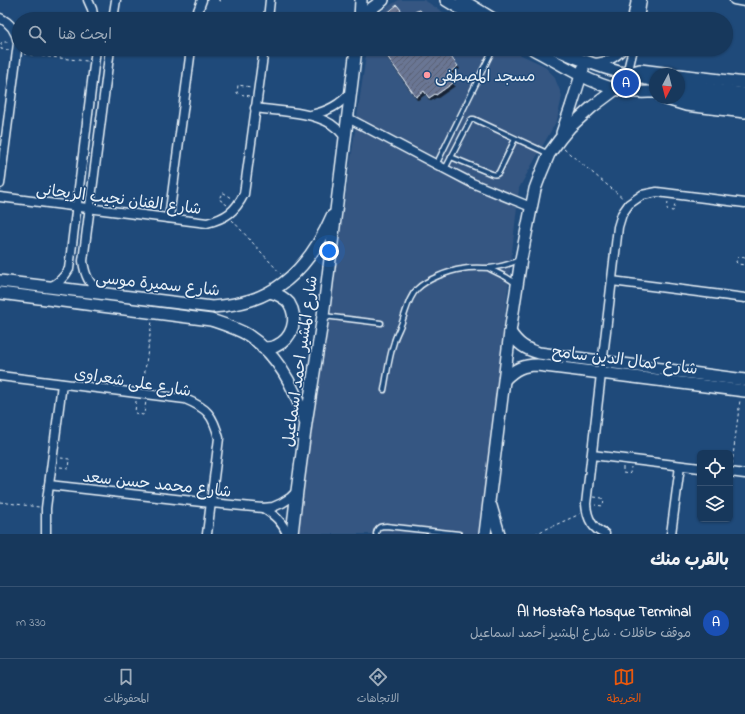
<!DOCTYPE html>
<html lang="ar">
<meta charset="utf-8">
<style>
:root{--surface:#17385c;--page:#244365;--text:#f1f3f6;--muted:#9eacbb;--line:#365272;--accent:#ea580c}
body{margin:0;font-family:"Indie Flower","Playpen Sans Arabic",sans-serif;background:var(--page);color:var(--text);direction:rtl}
.controls{position:absolute;right:12px;bottom:12px;display:grid;overflow:hidden;border-radius:6px;box-shadow:0 1px 3px #0004}
.controls button{width:36px;height:36px;display:grid;place-items:center;padding:0;border:0;border-bottom:1px solid var(--line);background:var(--surface);color:var(--text);font:20px sans-serif}
.compass{position:absolute;left:649px;top:68px;width:36px;height:36px;border-radius:50%;background:var(--surface);box-shadow:0 1px 3px #0004;rotate:187deg}
.you{position:absolute;left:329px;top:251px;width:14px;height:14px;margin:-10px;border:3px solid #fff;border-radius:50%;background:#1a73e8;box-shadow:0 0 0 6px #1a73e833}
.badge{display:grid;place-items:center;width:26px;height:26px;border-radius:50%;background:var(--accent);color:#fff;font-size:13px;font-weight:700}
.pin{position:absolute;translate:-50% -50%;border:2px solid #fff;box-shadow:0 1px 4px #0006}
.list{margin:0;padding:0;list-style:none}
h2{display:flex;justify-content:space-between;align-items:center;height:52px;margin:0;padding:0 16px;font-size:17px}
h2 small{font-size:13px;font-weight:400;color:var(--muted)}
.list li{display:grid;grid-template-columns:26px 1fr auto;gap:12px;align-items:center;box-sizing:border-box;height:72px;padding:0 16px;border-top:1px solid var(--line)}
.list b{display:block;font-size:15px;white-space:nowrap}
.list p{margin:0;font-size:13px;white-space:nowrap;color:var(--muted)}
.list em{font-size:13px;font-style:normal;color:var(--muted)}
.icon{flex:none;width:22px;height:22px;fill:none;stroke:currentColor;stroke-width:2;stroke-linecap:round;stroke-linejoin:round}
.map{position:relative;flex:none;width:745px;height:534px;overflow:hidden;direction:ltr}
.search{position:absolute;background:var(--surface);box-shadow:0 1px 3px #0004;left:12px;right:12px;top:12px;height:44px;display:flex;align-items:center;gap:10px;box-sizing:border-box;padding:0 14px;border-radius:22px;color:var(--muted);font-size:15px}
.sheet{height:124px;background:var(--surface)}
nav{display:flex;justify-content:space-around;align-items:center;box-sizing:border-box;height:56px;border-top:1px solid var(--line);background:var(--surface);font-size:11px;color:var(--muted)}
nav a{display:grid;justify-items:center;gap:2px}
nav .on{color:var(--accent)}
.map>svg:first-child{display:block}
.built{fill:#365782}
.building{fill:url(#building-hatch);stroke:#e8f1f8;filter:url(#shadow)}
.lines{fill:none;stroke-linecap:round;stroke-linejoin:round}
.lane-casing{stroke:#e8f1f8;stroke-width:7}
.street-casing{stroke:#e8f1f8;stroke-width:11}
.secondary-casing{stroke:#e8f1f8;stroke-width:14}
.path{stroke:#e8f1f8;stroke-width:1;stroke-dasharray:3 3;stroke-linecap:butt}
.lane{stroke:#1f4a7a;stroke-width:4}
.street{stroke:#1f4a7a;stroke-width:8}
.secondary{stroke:#1f4a7a;stroke-width:11}
.poi-dot{fill:#ff9aa2;stroke:#1f4a7a;stroke-width:1.5}
.labels{text-anchor:middle;stroke-width:3;stroke-linejoin:round;paint-order:stroke}
.poi-label{font-size:16px;fill:#e8f1f8;stroke:#1f4a7a;text-anchor:start}
.street-label{font-size:16px;fill:#e8f1f8;stroke:#1f4a7a}
</style>
<div class="map">
<svg width="745" height="534" viewBox="0 0 745 534">
<defs>
<pattern id="building-hatch" width="6" height="6" patternUnits="userSpaceOnUse"><rect width="6" height="6" fill="#6b7694"/><path d="M-1 1l2-2M0 6l6-6M5 7l2-2" fill="none" stroke="#5a6173"/></pattern>
<filter id="shadow"><feDropShadow dx="1.5" dy="3" stdDeviation="0" flood-color="#0009"/></filter>
</defs>
<rect width="100%" height="100%" fill="#1f4a7a"/>
<filter id="ink" filterUnits="userSpaceOnUse"><feTurbulence type="fractalNoise" baseFrequency=".025" numOctaves="2"/><feDisplacementMap in="SourceGraphic" scale="8" xChannelSelector="R" yChannelSelector="G"/><feConvolveMatrix kernelMatrix="1 2 1 2 8 2 1 2 1" color-interpolation-filters="sRGB"/></filter>
<g filter="url(#ink)">
<g class="built">
<polygon points="399,0 424,0 454,19 376,19 379,15 387,7"/>
<polygon points="367,49 508,49 543,65 554,76 562,96 557,120 519,188 481,534 296,534"/>
</g>
<g class="building">
<polygon points="397,5 405,15 420,10 427,19 380,19"/>
<polygon points="382,49 445,49 458,66 450,72 455,78 451,81 453,83 436,95 435,94 429,98 424,91 416,97"/>
</g>
<g class="lines">
<g class="lane-casing">
<g id="lane">
<path d="M451 157 492 174C495 175 497 175 499 172L515 139"/>
<polyline points="436,165 493,49"/>
<polyline points="445,169 470,121 472,119 474,119 549,154"/>
<polyline points="490,269 506,277 517,284"/>
<polyline points="324,316 381,323"/>
<path d="M384 390C387 374 389 357 394 342 396 334 401 327 403 319 407 308 409 297 417 289 427 279 449 271 462 269 471 267 480 268 489 268 499 267 510 264 519 260"/>
<path d="M376 534C377 527 380 526 386 526L459 534"/>
</g>
</g>
<g class="street-casing">
<g id="street">
<polyline points="88,0 92,9 94,19"/>
<polyline points="734,0 745,2"/>
<path d="M0 18C11 23 16 31 18 43L0 184"/>
<polyline points="113,19 116,0"/>
<polyline points="195,19 202,0"/>
<polyline points="268,19 270,0"/>
<polyline points="632,19 636,0"/>
<polyline points="639,19 642,0"/>
<path d="M594 63C606 62 615 59 623 49"/>
<polyline points="627,74 633,49"/>
<path d="M255 108C278 111 313 112 331 124 337 128 341 132 345 137"/>
<path d="M311 115C328 111 340 105 351 92"/>
<polyline points="348,118 445,169 472,183 531,207"/>
<path d="M0 197 207 223C226 218 235 212 244 194L264 49"/>
<polyline points="169,218 191,49"/>
<polyline points="612,281 745,298"/>
<path d="M50 287C59 283 64 278 69 269L96 49"/>
<path d="M101 293C89 284 85 276 83 261L110 49"/>
<path d="M0 376 185 399C207 408 213 415 219 438L207 534"/>
<polyline points="592,455 700,468"/>
<polyline points="730,472 745,474"/>
<polyline points="49,485 211,503 263,508 273,507 282,503 290,498 297,491"/>
<path d="M263 508C274 515 282 521 287 534"/>
<polyline points="46,534 46,508 62,384"/>
<path d="M605 534C592 529 587 518 586 504L618 227 622 214 629 204 642 195 657 192 745 203"/>
<polyline points="671,534 680,466"/>
</g>
</g>
<g class="secondary-casing">
<g id="secondary">
<polyline points="446,0 477,19"/>
<polyline points="462,0 493,19"/>
<polyline points="360,17 383,0"/>
<polyline points="360,19 361,0"/>
<path d="M533 49C560 63 596 88 627 91 636 93 646 92 655 92"/>
<path d="M555 49C587 63 621 74 655 81"/>
<polyline points="679,75 745,83"/>
<polyline points="679,85 745,94"/>
<polyline points="679,95 745,103"/>
<polyline points="663,98 686,105 745,112"/>
<polyline points="562,133 571,107 583,69"/>
<path d="M0 281 212 307C225 306 238 304 251 300 291 287 316 253 332 216"/>
<path d="M0 293 211 320C223 324 236 328 248 335 277 354 295 388 305 421"/>
<path d="M510 332C518 344 525 349 539 353L745 380"/>
<path d="M263 348C268 348 272 348 276 346 292 339 299 319 289 303 284 297 277 294 270 292"/>
<path d="M505 379C515 369 523 365 537 365L745 391"/>
<polyline points="491,506 499,534"/>
<polyline points="292,534 297,491 306,423 323,316 356,49"/>
<polyline points="485,534 510,332 521,259 535,189 541,173 549,154 560,139 570,127 592,107 616,89 627,74 640,70 672,74"/>
</g>
</g>
<g class="path">
<polyline points="218,0 221,1 223,0"/>
<polyline points="146,49 184,53"/>
<polyline points="9,50 1,49 1,43 2,42 10,42"/>
<polyline points="24,54 87,61"/>
<polyline points="250,96 239,94 237,93 238,85 251,87"/>
<polyline points="564,149 624,199"/>
<polyline points="668,202 667,210 673,211 674,210 675,202"/>
<polyline points="227,205 219,199 222,193 224,193 232,198"/>
<polyline points="232,220 281,274"/>
<polyline points="745,257 738,256 736,262 738,264 745,265"/>
<polyline points="143,385 152,321"/>
<polyline points="136,401 135,413 143,415 144,414 146,401"/>
<polyline points="732,464 740,400"/>
<polyline points="60,467 69,468 70,460 69,459 61,458"/>
<polyline points="623,467 623,473 629,474 630,473 631,467"/>
<polyline points="594,497 602,498 604,500 603,506 595,505"/>
<polyline points="0,502 39,507"/>
<polyline points="535,534 580,514"/>
</g>
<use href="#lane" class="lane"/>
<use href="#street" class="street"/>
<use href="#secondary" class="secondary"/>
</g>
</g>
<circle class="poi-dot" cx="427" cy="75" r="4"/>
<g class="labels">
<g class="poi-label">
<text x="435" y="81">مسجد المصطفى</text>
</g>
<g class="street-label">
<text transform="translate(119 198) rotate(7)" y="6">شارع الفنان نجيب الريحانى</text>
<text transform="translate(158 283) rotate(6)" y="6">شارع سميرة موسى</text>
<text transform="translate(625 359) rotate(7)" y="6">شارع كمال الدين سامح</text>
<text transform="translate(299 361) rotate(-82)" y="6">شارع المشير احمد اسماعيل</text>
<text transform="translate(133 381) rotate(9)" y="6">شارع على شعراوى</text>
<text transform="translate(157 483) rotate(6)" y="6">شارع محمد حسن سعد</text>
</g>
</g>
</svg>
<div class="controls">
<button><svg class="icon" aria-label="locate" viewBox="0 0 24 24"><circle cx="12" cy="12" r="6"/><path d="M12 2v4M12 18v4M2 12h4M18 12h4"/></svg></button>
<button><svg class="icon" aria-label="layers" viewBox="0 0 24 24"><path d="M12 4l9 5-9 5-9-5zM3 14l9 5 9-5"/></svg></button>
</div>
<svg class="compass" viewBox="-18 -18 36 36"><path d="M0-13l5 13h-10z" fill="#e53935"/><path d="M0 13l5-13h-10z" fill="#9eacbb"/></svg>
<div class="you"></div>
<div class="pin badge" style="left:626px;top:83px;background:#1a4fb4">A</div>
<div class="search"><svg class="icon" aria-label="search" viewBox="0 0 24 24"><circle cx="10" cy="10" r="6"/><path d="M15 15l6 6"/></svg>ابحث هنا</div>
</div>
<section class="sheet">
<h2>بالقرب منك<small></small></h2>
<ul class="list">
<li><span class="badge" style="background:#1a4fb4">A</span><div><b>Al Mostafa Mosque Terminal</b><p>موقف حافلات · شارع المشير أحمد اسماعيل</p></div><em>330 m</em></li>
</ul>
</section>
<nav>
<a class="on"><svg class="icon" aria-label="map" viewBox="0 0 24 24"><path d="M3 6l6-2 6 2 6-2v14l-6 2-6-2-6 2zM9 4v14M15 6v14"/></svg>الخريطة</a>
<a><svg class="icon" aria-label="directions" viewBox="0 0 24 24"><path d="M12 3l9 9-9 9-9-9zM9 14v-3h6M13 9l2 2-2 2"/></svg>الاتجاهات</a>
<a><svg class="icon" aria-label="saved" viewBox="0 0 24 24"><path d="M7 4h10v16l-5-4-5 4z"/></svg>المحفوظات</a>
</nav>
